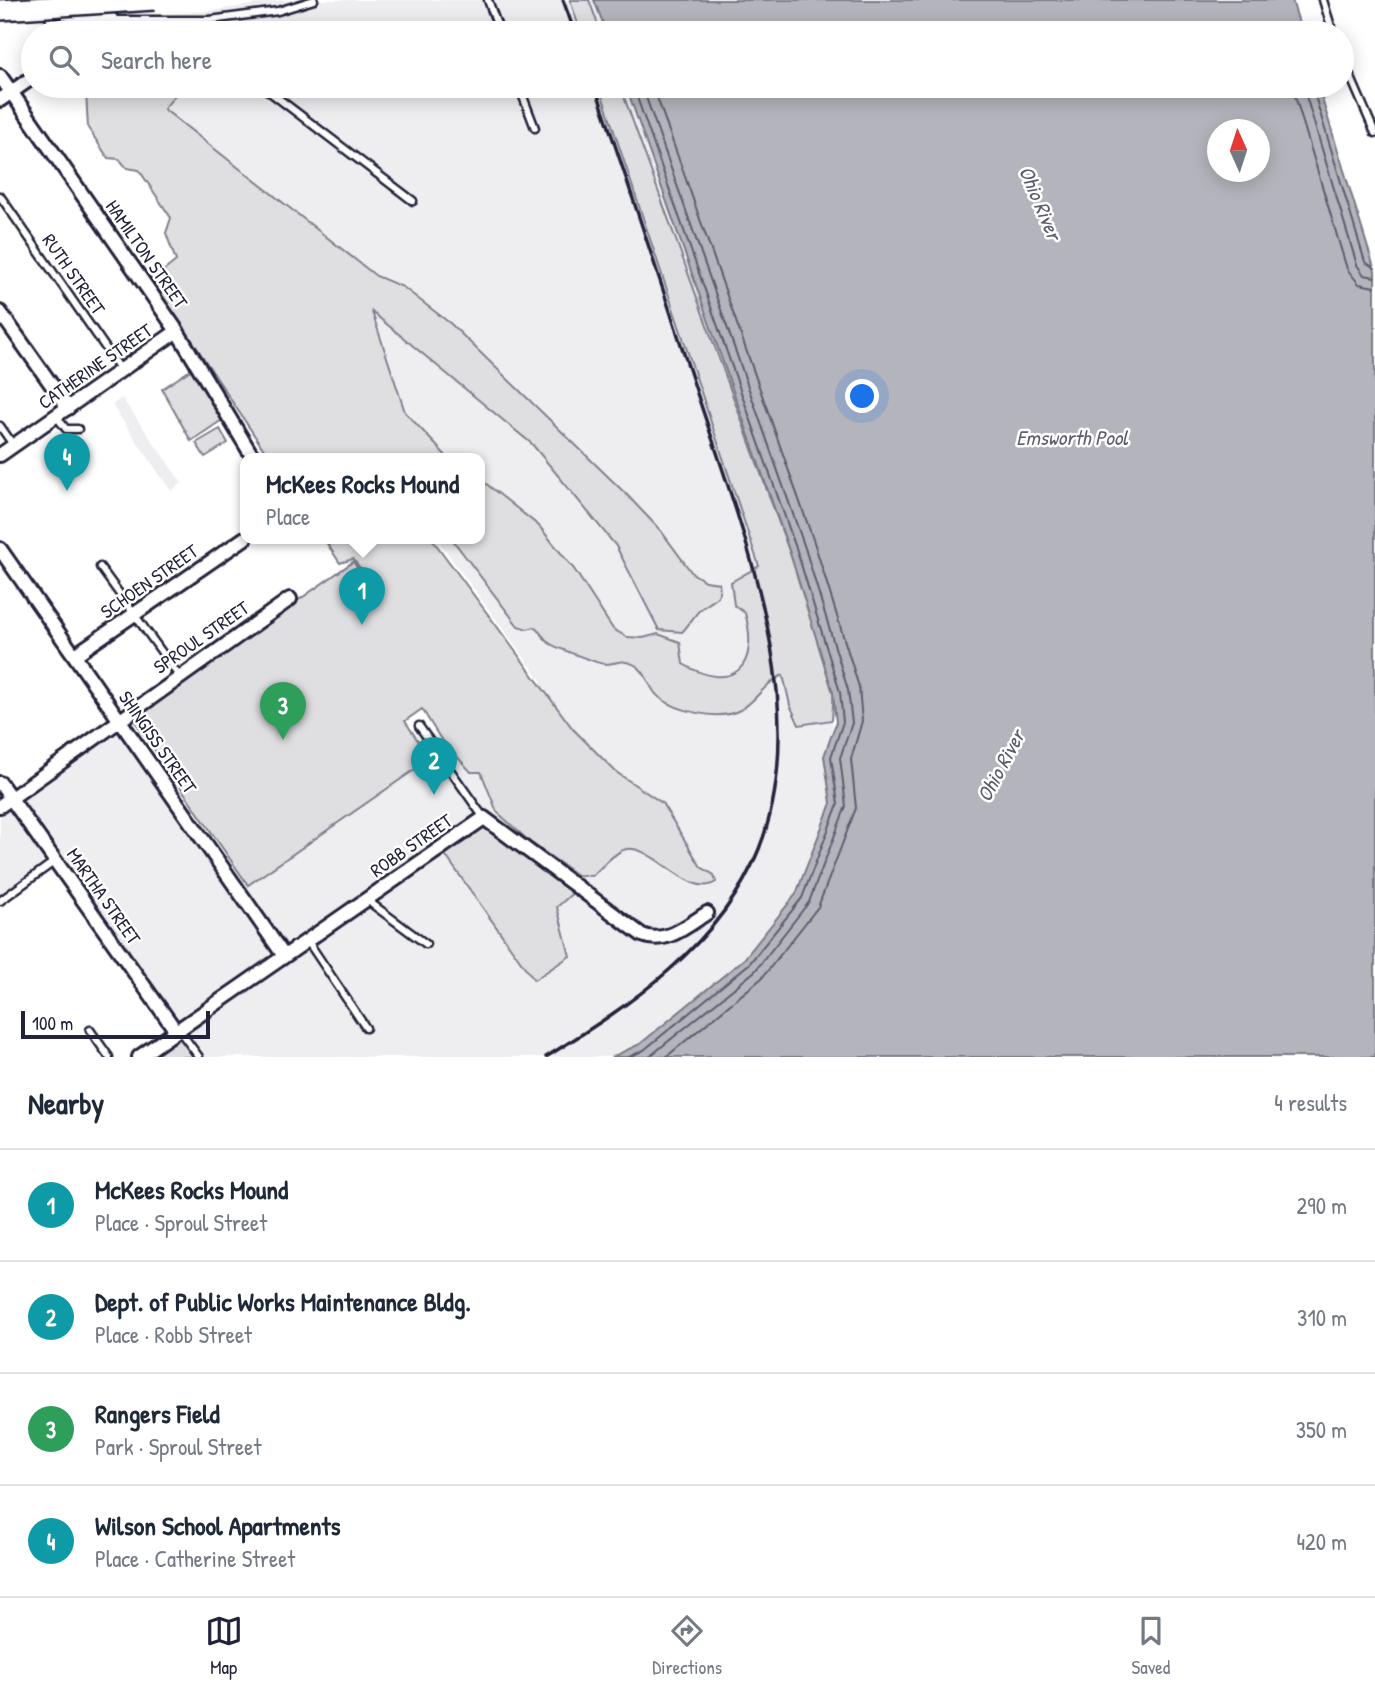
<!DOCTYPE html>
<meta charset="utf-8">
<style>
:root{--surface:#fff;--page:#f2f2f3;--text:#1f2937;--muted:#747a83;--line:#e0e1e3;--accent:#22223b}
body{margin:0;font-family:"Patrick Hand",sans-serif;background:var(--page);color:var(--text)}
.compass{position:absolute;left:1207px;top:119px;width:63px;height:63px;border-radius:50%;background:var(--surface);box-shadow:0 4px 18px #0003;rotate:357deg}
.scale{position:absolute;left:21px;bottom:18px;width:189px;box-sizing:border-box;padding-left:7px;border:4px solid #22223b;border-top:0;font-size:19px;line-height:24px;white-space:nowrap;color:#22223b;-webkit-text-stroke:5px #fff;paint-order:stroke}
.you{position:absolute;left:863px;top:397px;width:24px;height:24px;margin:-18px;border:5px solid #fff;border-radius:50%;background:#1a73e8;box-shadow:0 0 0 10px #1a73e833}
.badge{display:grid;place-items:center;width:46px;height:46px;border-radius:50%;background:var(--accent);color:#fff;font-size:23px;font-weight:700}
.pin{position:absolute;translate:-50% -58px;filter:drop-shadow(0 2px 4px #0008)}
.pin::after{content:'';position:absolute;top:37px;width:24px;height:21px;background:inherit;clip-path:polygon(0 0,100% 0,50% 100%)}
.popup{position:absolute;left:240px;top:453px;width:245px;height:91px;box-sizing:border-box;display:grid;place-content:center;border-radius:14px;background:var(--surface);filter:drop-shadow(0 2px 5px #0005);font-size:23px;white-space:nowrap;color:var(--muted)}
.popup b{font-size:26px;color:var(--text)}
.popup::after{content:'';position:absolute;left:50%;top:100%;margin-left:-14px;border:14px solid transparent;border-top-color:var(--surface)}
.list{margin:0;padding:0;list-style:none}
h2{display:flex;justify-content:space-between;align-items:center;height:91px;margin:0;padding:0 28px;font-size:30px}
h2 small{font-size:23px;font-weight:400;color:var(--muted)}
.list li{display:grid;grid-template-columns:46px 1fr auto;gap:21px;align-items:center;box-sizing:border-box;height:112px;padding:0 28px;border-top:2px solid var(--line)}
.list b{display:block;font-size:26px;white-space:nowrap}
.list p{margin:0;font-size:23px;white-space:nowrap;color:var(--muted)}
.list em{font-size:23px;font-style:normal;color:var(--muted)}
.icon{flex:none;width:38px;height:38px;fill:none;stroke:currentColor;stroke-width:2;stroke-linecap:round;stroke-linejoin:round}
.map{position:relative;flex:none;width:1375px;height:1057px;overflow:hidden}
.search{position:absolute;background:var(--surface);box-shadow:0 4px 18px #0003;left:21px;right:21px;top:21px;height:77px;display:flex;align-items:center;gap:18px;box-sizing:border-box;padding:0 24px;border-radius:38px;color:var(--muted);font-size:26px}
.sheet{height:539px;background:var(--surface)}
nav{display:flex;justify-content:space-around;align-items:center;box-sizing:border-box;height:98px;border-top:2px solid var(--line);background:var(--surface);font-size:19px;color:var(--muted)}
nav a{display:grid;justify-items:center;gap:4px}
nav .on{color:var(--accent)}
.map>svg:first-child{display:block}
.built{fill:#eeeef1}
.green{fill:#dfdfe2;stroke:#80808e;stroke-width:2}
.water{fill:#b4b4bc;stroke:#7a7a88;stroke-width:2;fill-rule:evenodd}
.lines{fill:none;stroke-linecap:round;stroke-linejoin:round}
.shore{stroke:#5c5c6f;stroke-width:2}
.lane-casing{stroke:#22223b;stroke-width:11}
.street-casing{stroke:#22223b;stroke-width:18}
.lane{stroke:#fff;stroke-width:6}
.street{stroke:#fff;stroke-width:12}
.rail{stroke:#22223b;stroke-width:3.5}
.primary-bridge-casing{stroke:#22223b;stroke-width:24;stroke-linecap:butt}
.primary-bridge{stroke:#fff;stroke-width:19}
.labels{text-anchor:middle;stroke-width:5;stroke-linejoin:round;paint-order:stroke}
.street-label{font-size:19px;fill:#22223b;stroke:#fff}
.water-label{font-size:21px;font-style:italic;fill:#5c5c6f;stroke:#fff}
</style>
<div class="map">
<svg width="1375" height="1057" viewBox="0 0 1375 1057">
<rect width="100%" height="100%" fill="#fff"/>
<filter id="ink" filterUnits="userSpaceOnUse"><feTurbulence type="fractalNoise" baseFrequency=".0143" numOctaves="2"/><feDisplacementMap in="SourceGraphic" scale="14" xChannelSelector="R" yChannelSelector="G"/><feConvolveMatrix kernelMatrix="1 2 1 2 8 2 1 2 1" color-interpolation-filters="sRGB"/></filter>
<g filter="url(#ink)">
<g class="built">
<polygon points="281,0 594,0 607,33 61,33 52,22 212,11"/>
<polygon points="100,86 626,86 790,553 833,694 831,803 796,894 745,959 640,1044 612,1057 139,1057 176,1032 56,862 0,901 0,783 10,798 118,719 239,891 542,682 437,539 479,539 479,459 378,459"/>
<polygon points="122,398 182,483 171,491 112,405"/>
</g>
<g class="green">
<polygon points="570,0 589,0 601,33 581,33"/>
<path d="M81 86H174L178 91 164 109 376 276 403 287 451 324 627 495 661 531 692 573 705 581 719 583C723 603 707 600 697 613 692 619 688 626 682 632L659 630 616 546 532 444 372 312 405 412 449 459H270L152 280 176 261 166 233 171 218 139 170 127 168 119 159 108 158 88 128 86 91Z"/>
<path d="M599 86H620L828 658 834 689 832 720 799 725 790 705 783 675C762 684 755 704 738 711 717 721 678 711 660 698 649 691 648 672 635 665 623 658 616 664 604 664 597 663 554 647 549 643 544 638 540 632 535 627L527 629 518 626 452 539H479V478L539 526 574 569 613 629 627 637 643 638 658 634 680 642 683 664C734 694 760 666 745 613L734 605 731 582 759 566Z"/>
<polygon points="192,369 222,420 191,441 162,389"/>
<polygon points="220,429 228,443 205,457 196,443"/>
<path d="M324 539H432L573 729 616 772 662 803 701 867 714 875 716 882C688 901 648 836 621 851 611 856 601 868 592 876L577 875 530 842 497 812 481 772H471L440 738 422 709 405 721 430 759 248 885 132 717 353 562 380 599 382 596 353 559 340 563Z"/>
<polygon points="484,820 577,889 557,907 570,956 534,980 441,849"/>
<polygon points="177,1032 193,1057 141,1057"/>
</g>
<g class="water">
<polygon points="594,0 1292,0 1302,33 607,33"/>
<path d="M626 86H1318L1375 271V1057H612L640 1044 744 959 796 894 831 803 824 756 836 723 833 693 790 553ZM1218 130H1260V172H1218Z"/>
</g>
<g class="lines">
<g class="shore">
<polyline points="642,86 805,548 848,690 852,723 840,758 846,806 809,902 755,971 649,1057"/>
<polyline points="653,86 815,545 859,687 862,721 851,759 856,808 818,907 762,978 666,1057"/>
<polyline points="1292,86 1347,269 1359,284 1375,287"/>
<polyline points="1303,86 1357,265 1364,275 1375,277"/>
<polyline points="1312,86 1365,262 1375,268"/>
<polyline points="629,1057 644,1050 749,964 802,898 838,804 831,757 843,722 840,692 797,551 633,86"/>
</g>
<g class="lane-casing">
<g id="lane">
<polyline points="488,0 500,33"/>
<polyline points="1323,0 1333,33"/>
<polyline points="45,12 60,33"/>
<polyline points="110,20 210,20 278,11 314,0"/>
<polyline points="178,21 193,33"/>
<polyline points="56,26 77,33"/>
<polyline points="1342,57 1375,133"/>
<polyline points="262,86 413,201"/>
<polyline points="519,86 535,128"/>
<polyline points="0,196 121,370"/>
<polyline points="56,416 66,429 78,429"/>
<polyline points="0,426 14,446"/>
<polyline points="100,567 179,676"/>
<polyline points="419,726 484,818"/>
<polyline points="369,898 372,904 426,944"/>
<polyline points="0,901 55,861"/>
<polyline points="307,940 366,1028"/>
<polyline points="90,1030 109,1057"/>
<polyline points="179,1030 199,1057"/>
</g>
</g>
<g class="street-casing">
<g id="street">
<polyline points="57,10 75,17 111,19"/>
<polyline points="93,33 108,21"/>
<polyline points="0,76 177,331 254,459"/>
<polyline points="0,100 33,77"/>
<polyline points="0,312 68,408"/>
<polyline points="0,455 177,331"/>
<polyline points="0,549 284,956"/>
<polyline points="75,655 245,538"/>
<polyline points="0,783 176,1031"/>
<polyline points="0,806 290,599"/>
<path d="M139 1057 484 818 642 935C666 945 688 925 707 913"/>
</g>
</g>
<use href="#lane" class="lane"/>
<use href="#street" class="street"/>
<g class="rail">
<polyline points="563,0 575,33"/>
<path d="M546 1057C630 1005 721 945 759 849 816 705 739 523 694 384 661 284 629 185 595 86"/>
</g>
<g class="primary-bridge-casing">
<polyline id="primary-bridge" points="0,10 154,0"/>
</g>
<use href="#primary-bridge" class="primary-bridge"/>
</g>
</g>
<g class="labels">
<g class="street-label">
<text transform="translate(147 254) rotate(55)" y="7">HAMILTON STREET</text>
<text transform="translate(74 274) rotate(55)" y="7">RUTH STREET</text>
<text transform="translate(95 366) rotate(-35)" y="7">CATHERINE STREET</text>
<text transform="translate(149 581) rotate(-35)" y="7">SCHOEN STREET</text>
<text transform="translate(201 637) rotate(-35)" y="7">SPROUL STREET</text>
<text transform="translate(158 742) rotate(55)" y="7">SHINGISS STREET</text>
<text transform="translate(411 845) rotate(-35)" y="7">ROBB STREET</text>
<text transform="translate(104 896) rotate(55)" y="7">MARTHA STREET</text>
</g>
<g class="water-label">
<text transform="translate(1040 203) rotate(67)" y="7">Ohio River</text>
<text x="1072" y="445">Emsworth Pool</text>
<text transform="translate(1001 766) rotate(-62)" y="7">Ohio River</text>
</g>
</g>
</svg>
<svg class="compass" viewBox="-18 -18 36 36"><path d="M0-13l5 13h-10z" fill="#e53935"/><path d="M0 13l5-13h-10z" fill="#747a83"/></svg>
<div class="scale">100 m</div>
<div class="you"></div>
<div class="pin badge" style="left:362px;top:625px;background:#0f9aa8">1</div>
<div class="popup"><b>McKees Rocks Mound</b>Place</div>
<div class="pin badge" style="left:434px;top:795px;background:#0f9aa8">2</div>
<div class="pin badge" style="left:283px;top:740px;background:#2e9e5b">3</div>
<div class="pin badge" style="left:67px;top:491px;background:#0f9aa8">4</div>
<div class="search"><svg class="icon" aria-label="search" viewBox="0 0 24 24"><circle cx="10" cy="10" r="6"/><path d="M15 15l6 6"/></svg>Search here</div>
</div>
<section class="sheet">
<h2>Nearby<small>4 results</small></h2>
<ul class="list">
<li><span class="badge" style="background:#0f9aa8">1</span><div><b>McKees Rocks Mound</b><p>Place · Sproul Street</p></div><em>290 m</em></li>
<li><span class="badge" style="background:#0f9aa8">2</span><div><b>Dept. of Public Works Maintenance Bldg.</b><p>Place · Robb Street</p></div><em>310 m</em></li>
<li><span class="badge" style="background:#2e9e5b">3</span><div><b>Rangers Field</b><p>Park · Sproul Street</p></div><em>350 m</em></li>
<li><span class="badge" style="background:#0f9aa8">4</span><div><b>Wilson School Apartments</b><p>Place · Catherine Street</p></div><em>420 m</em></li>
</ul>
</section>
<nav>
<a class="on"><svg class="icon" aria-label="map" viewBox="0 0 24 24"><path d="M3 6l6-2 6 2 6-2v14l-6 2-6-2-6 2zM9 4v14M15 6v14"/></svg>Map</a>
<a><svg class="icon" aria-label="directions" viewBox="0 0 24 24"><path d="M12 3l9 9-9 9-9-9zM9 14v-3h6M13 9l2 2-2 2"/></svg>Directions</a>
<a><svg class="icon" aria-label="saved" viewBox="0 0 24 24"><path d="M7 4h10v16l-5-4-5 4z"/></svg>Saved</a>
</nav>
